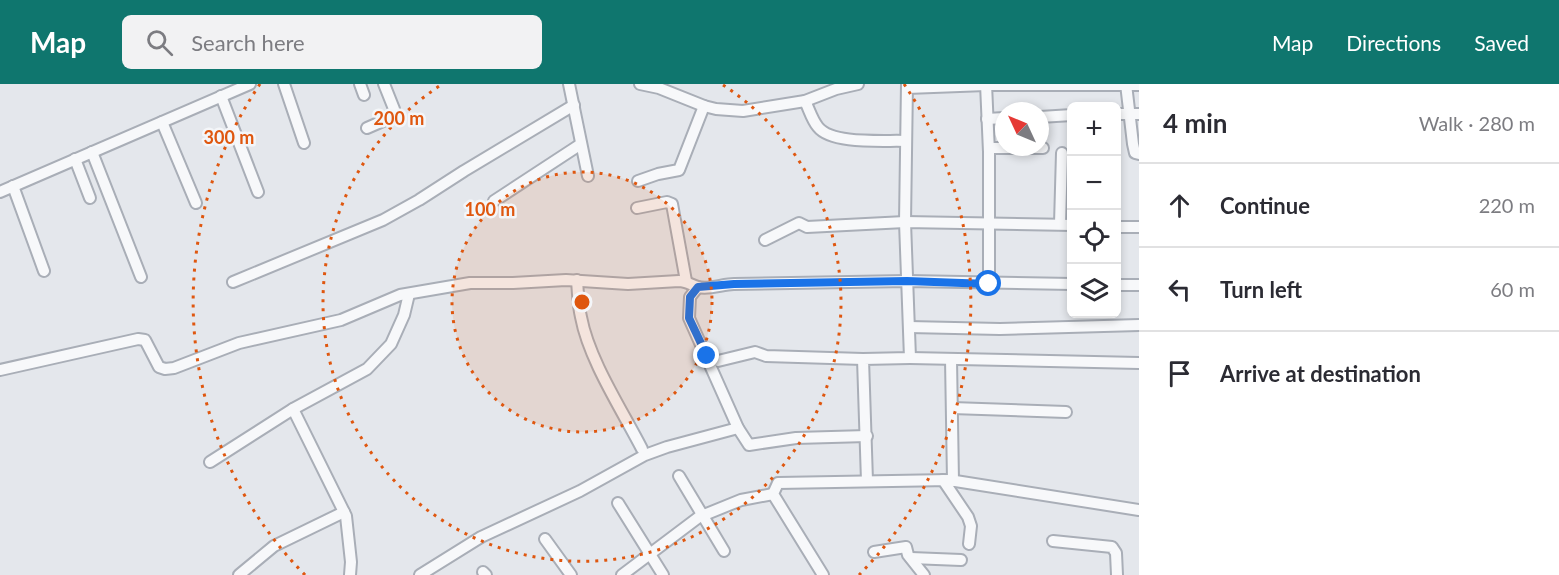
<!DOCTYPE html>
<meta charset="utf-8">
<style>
:root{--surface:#fff;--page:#f2f2f3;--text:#2b2b33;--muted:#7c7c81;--line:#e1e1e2;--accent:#0f766e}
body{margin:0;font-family:Lato,sans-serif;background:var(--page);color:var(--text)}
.controls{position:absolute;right:18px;top:18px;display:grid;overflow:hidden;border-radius:9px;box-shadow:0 3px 9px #0003}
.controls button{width:54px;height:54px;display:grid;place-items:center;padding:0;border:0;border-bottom:2px solid var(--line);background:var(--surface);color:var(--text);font:30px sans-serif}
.compass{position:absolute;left:995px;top:18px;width:54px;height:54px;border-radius:50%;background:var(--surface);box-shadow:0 3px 9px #0003;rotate:314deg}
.stop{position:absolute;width:18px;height:18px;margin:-14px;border:4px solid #1a73e8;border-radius:50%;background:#fff}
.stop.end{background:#1a73e8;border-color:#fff;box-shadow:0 2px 6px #0008}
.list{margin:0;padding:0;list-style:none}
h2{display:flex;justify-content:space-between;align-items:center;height:78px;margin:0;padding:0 24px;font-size:26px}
h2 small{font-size:20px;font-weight:400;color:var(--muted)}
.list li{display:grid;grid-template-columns:39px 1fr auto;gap:18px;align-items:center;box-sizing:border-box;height:84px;padding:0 24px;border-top:2px solid var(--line)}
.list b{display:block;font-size:22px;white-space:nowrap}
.list em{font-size:20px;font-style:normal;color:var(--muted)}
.icon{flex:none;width:33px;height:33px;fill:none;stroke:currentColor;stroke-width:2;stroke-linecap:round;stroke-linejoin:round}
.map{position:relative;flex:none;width:1139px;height:491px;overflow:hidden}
header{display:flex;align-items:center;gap:36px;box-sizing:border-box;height:84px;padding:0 30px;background:var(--accent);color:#fff}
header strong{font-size:28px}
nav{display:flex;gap:33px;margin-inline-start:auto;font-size:21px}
.search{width:420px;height:54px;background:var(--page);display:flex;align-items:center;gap:15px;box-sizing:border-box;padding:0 21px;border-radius:9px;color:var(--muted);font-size:22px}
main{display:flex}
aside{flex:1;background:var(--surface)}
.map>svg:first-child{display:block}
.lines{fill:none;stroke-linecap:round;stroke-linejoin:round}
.street-casing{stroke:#a9aeb7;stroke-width:14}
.street{stroke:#f7f8fa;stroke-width:10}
.route{stroke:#1a73e8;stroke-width:8}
.ring{fill:none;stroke:#df570f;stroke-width:3;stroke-dasharray:3 6}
.centre{fill:#df570f;stroke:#f4f6f9;stroke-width:3}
.ring-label{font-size:18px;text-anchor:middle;font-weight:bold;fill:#df570f;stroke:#f4f6f9;stroke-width:5;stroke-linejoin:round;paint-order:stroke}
</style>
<header>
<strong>Map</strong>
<div class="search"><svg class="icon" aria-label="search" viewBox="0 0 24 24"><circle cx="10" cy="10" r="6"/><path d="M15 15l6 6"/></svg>Search here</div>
<nav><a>Map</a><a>Directions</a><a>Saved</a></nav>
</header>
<main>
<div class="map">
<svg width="1139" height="491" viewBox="0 0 1139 491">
<rect width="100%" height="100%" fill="#e4e7ec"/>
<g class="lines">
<g class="street-casing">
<g id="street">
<polyline points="284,0 304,59"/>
<polyline points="360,0 364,11"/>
<polyline points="569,0 588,92"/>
<polyline points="640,0 659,4 704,22 716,25 743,27 805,17 836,5 858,0"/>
<polyline points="986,0 989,68 989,200"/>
<polyline points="1126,0 1133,60 1135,69 1139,70"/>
<polyline points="907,4 986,1 1139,1"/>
<polyline points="221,12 258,108"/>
<path d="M805 17C809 25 812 36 818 43 832 61 885 56 906 57"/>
<polyline points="1116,30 1139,30"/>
<polyline points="1040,33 1072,31"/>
<polyline points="987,35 1004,34"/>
<polyline points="162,38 196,119"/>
<polyline points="367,44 383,37 393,29 394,25 384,0"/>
<polyline points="989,64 1043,64"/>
<polyline points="92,68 141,193"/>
<polyline points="75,75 90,114"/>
<polyline points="638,97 658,90 679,86 704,22"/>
<polyline points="13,102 44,187"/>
<polyline points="0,108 250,0"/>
<polyline points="494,117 581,60"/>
<polyline points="637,124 667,118 672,120 686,197"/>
<polyline points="1060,140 1062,69"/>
<polyline points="1116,143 1139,143"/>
<polyline points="765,156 799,139 807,143 905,138 1072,141"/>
<path d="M577 196C578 208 578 221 581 233 589 276 622 326 642 365"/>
<polyline points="233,198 383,136 419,116 464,87 574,21"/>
<polyline points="1116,201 1139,201"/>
<polyline points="698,203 690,213 689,234 738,344 749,361 796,354 867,352"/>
<polyline points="909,243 1000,245 1139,241"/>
<polyline points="910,274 1139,279"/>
<polyline points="951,275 953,397"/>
<polyline points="718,277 755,268 766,272 863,275"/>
<path d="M0 286 138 255 145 256 159 283 165 285 174 284 239 259 341 236 400 211 470 199H513L566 196 628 200 679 197C686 197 691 201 698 203 709 206 723 200 734 200L907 197 1072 200"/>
<polyline points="952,324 1066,328"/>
<polyline points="293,325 346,432 351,478 350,491"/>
<polyline points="210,378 293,325 367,285 391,260 404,231 409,210"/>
<polyline points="679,392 724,467"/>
<polyline points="943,396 968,433 971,442 969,460"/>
<polyline points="867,397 863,275 910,274 905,138 907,0"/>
<polyline points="618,419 663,491"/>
<polyline points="545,455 571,491"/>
<polyline points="1053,457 1112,463 1116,469 1117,491"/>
<polyline points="874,468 906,463 908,471 924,491"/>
<polyline points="911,474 961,476"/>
<polyline points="483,488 486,491"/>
<polyline points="239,491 274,462 344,428"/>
<polyline points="420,491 481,453 580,407 645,371 667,363 738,344"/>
<polyline points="622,491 699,433 741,416 773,410"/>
<polyline points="823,491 773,410 778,399 949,396 1139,426"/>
</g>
</g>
<use href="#street" class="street"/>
</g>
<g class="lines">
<polyline class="route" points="707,272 689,234 690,213 698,203 734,200 907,197 989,200"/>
</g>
<circle cx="582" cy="218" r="130" fill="#df570f" fill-opacity=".12"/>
<g class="ring">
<circle cx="582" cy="218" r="130"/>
<path d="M723 1A259 259 0 1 1 441 1"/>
<path d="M305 491A389 389 0 0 1 260 0M904 0A389 389 0 0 1 859 491"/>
</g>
<circle cx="582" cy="218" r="9" class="centre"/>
<g class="ring-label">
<text x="399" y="41">200 m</text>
<text x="229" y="60">300 m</text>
<text x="490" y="132">100 m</text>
</g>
</svg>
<div class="controls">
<button>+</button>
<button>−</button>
<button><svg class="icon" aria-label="locate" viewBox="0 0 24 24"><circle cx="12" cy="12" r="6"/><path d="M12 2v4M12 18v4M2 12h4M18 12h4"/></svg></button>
<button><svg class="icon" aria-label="layers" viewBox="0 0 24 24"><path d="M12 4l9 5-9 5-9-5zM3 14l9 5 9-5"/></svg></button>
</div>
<svg class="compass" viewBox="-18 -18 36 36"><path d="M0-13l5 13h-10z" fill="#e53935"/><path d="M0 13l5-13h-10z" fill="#7c7c81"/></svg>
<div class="stop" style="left:989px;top:200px"></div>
<div class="stop end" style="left:707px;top:272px"></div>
</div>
<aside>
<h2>4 min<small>Walk · 280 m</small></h2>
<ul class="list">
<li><svg class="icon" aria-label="ahead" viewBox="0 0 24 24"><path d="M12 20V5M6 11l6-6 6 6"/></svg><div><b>Continue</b></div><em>220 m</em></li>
<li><svg class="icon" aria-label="left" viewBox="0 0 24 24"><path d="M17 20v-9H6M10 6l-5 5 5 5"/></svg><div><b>Turn left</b></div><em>60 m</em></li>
<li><svg class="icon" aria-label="arrive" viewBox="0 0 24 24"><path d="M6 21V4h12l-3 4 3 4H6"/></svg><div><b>Arrive at destination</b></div></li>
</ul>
</aside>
</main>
